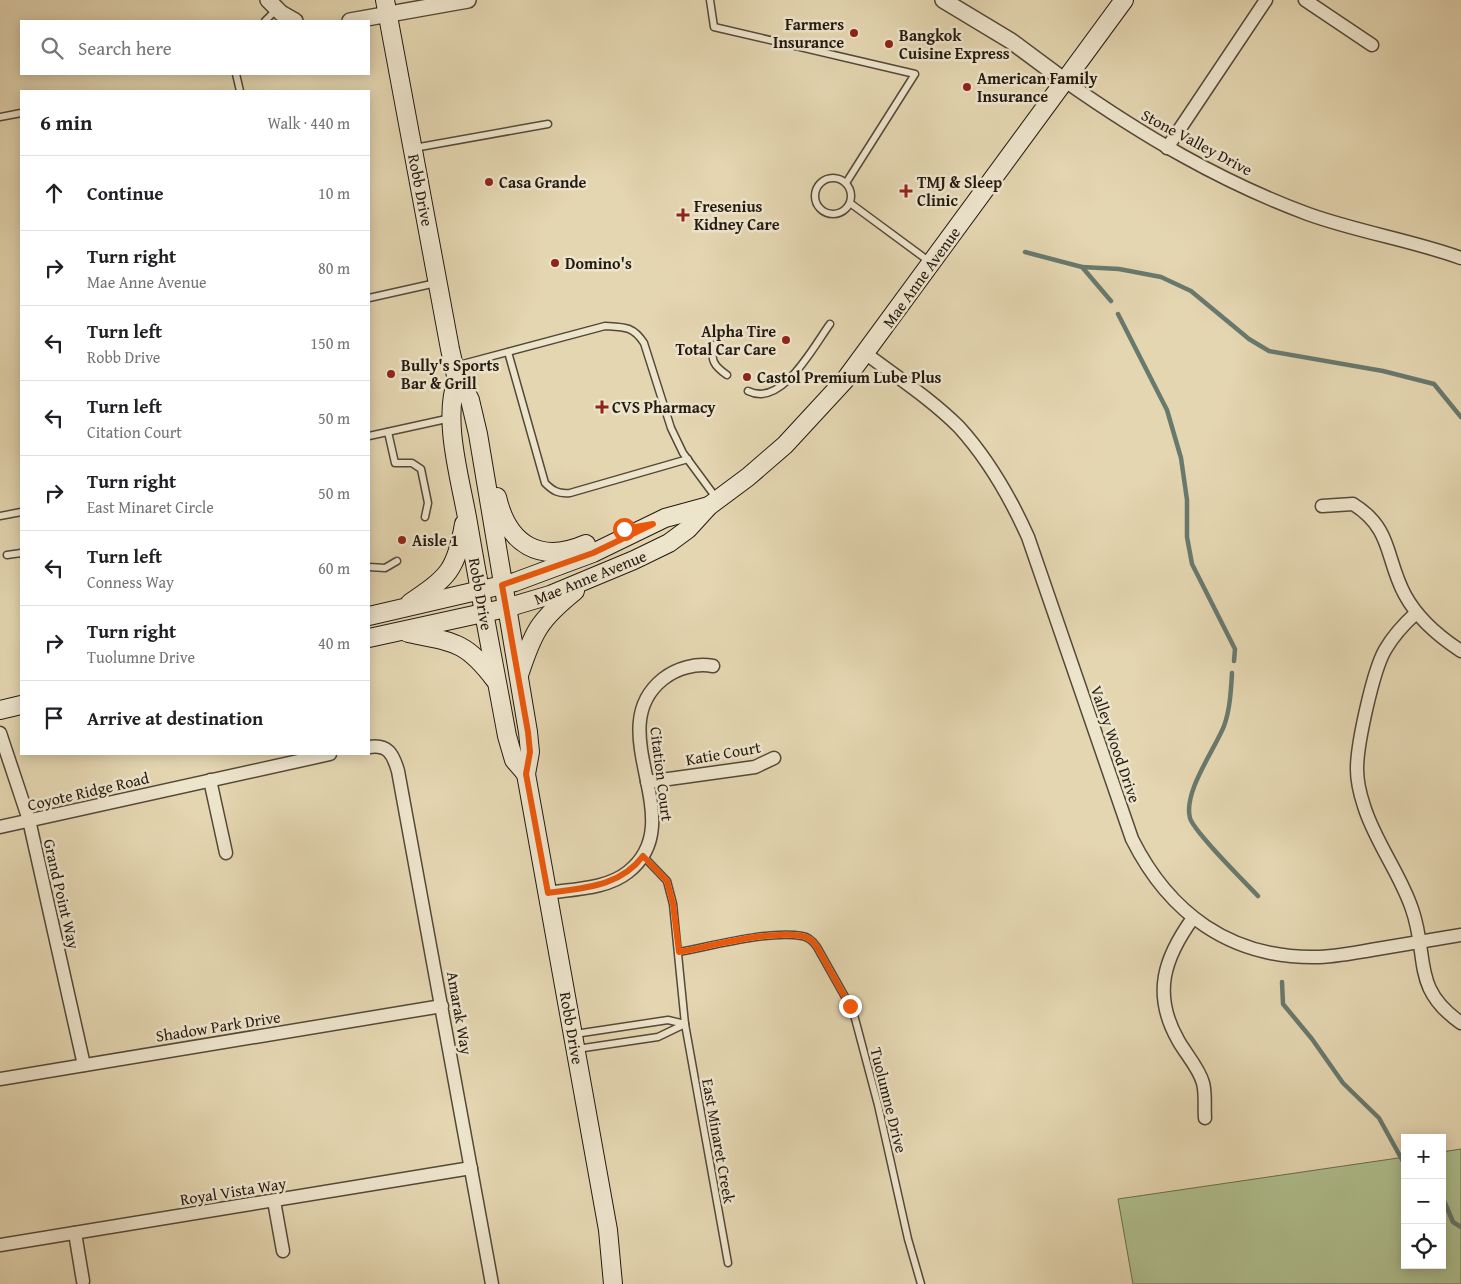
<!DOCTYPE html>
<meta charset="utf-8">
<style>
:root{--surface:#fff;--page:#f2f2f2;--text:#202124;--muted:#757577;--line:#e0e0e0}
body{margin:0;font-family:"Gentium Book Plus",serif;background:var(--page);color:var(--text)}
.controls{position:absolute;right:15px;bottom:15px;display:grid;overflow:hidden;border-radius:0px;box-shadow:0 2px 12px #0003}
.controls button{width:45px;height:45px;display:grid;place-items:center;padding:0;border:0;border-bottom:1px solid var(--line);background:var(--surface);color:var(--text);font:25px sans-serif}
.stop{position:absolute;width:15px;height:15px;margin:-11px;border:4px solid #ea580c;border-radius:50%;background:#fff}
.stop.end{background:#ea580c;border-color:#fff;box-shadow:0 1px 5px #0008}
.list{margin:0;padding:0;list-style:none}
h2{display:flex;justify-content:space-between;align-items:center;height:65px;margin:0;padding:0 20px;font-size:21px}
h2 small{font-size:16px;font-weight:400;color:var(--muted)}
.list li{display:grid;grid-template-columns:32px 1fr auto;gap:15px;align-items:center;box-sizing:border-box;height:75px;padding:0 20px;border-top:1px solid var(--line)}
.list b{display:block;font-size:19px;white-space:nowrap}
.list p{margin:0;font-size:16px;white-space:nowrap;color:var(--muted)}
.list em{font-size:16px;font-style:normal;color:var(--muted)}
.icon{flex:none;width:28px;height:28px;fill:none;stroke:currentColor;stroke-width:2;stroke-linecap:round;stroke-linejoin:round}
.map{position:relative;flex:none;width:1461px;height:1284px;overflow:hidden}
.search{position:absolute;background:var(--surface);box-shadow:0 2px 12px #0003;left:20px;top:20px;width:350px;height:55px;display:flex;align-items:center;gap:12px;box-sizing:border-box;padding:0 18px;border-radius:0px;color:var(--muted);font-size:19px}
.panel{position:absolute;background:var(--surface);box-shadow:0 2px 12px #0003;left:20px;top:90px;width:350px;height:665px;border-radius:0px}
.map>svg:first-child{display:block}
.green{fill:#afbf8f;stroke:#6a6c50}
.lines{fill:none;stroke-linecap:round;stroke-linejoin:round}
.stream{stroke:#68796e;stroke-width:4.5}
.service-casing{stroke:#544938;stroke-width:9}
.minor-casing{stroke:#544938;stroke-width:15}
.tertiary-casing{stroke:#544938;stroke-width:18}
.secondary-casing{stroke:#241a10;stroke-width:20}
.service{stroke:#ede4cc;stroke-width:6}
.minor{stroke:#ede4cc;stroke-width:12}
.tertiary{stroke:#ede4cc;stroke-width:15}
.secondary{stroke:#ede4cc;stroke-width:18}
.route{stroke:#ea580c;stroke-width:6}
.poi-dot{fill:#8f2418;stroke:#ede4cc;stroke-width:2}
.labels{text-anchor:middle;stroke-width:5;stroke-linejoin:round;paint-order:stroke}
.poi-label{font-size:16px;font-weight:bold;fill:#241a10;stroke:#ede4cc;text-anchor:start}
.street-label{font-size:16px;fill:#241a10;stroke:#ede4cc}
</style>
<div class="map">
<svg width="1461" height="1284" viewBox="0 0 1461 1284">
<rect width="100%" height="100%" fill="#e4d6b1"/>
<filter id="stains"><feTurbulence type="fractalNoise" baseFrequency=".004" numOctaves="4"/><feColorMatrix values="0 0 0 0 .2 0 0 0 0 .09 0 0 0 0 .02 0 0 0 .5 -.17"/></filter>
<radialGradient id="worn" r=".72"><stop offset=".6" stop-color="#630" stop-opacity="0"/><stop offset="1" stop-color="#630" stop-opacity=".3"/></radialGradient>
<polygon class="green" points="1461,1149 1461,1284 1133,1284 1118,1199 1405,1157 1405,1265 1442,1265 1442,1152"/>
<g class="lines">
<g class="stream">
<polyline points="1025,252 1082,267 1111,301"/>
<polyline points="1082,267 1119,269 1161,277 1191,291 1249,339 1269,351 1383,371 1434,384 1461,417"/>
<polyline points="1118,314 1167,410 1181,458 1187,500 1187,537 1192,564 1235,649 1234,661"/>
<path d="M1232 673C1231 690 1230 710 1224 726 1215 749 1183 792 1190 818 1194 832 1245 882 1258 896"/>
<polyline points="1282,982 1283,1004 1312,1039 1343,1083 1379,1118 1405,1165"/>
<polyline points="1442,1196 1453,1222 1461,1227"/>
</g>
<g class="service-casing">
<g id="service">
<polyline points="710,0 714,27 915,74 846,183"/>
<polyline points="265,21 276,10"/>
<polyline points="236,74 240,91"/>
<polyline points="0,117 21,113"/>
<polyline points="414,148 548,124"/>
<circle cx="833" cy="196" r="18"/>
<polyline points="850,203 930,262"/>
<polyline points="369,298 436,283"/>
<path d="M714 345C710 360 714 366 727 375"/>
<path d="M508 352 545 483C553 491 558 494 570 493L688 459"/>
<path d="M455 366 605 326C624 327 633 326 644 343L671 428 683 453 717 499"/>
<path d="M748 391C782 408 813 347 830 324"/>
<polyline points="388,432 395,463 412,463 421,469 428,503 425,517"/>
<polyline points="369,436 451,418"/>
<polyline points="0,516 21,512"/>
<polyline points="7,555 21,553"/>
<polyline points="369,567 385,568 397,561"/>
<polyline points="643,856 667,881 673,904 685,1024 728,1263"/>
<path d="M679 952C712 946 769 930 802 936 809 937 813 941 817 947L853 1011 878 1105 908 1239 921 1284"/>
<polyline points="575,1034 668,1020 685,1024"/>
<polyline points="577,1049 658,1037 685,1024"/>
</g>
</g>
<g class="minor-casing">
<g id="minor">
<polyline points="1305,0 1372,45"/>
<path d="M1065 81C1142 135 1219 181 1308 214 1358 232 1411 240 1461 258"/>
<polyline points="1167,148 1266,0"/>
<path d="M865 353C897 377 931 399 959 427 989 460 1010 497 1028 537L1132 839C1169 913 1230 958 1315 957 1334 957 1353 953 1371 950 1401 945 1431 940 1461 935"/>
<path d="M1322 506 1353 504C1393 529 1385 558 1405 595 1418 619 1438 636 1461 651"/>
<path d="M1416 613C1404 624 1393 636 1385 650 1373 671 1357 744 1357 769 1357 781 1360 794 1364 806 1375 842 1400 873 1412 909 1429 958 1411 988 1461 1023"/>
<polyline points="0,733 29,820 84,1065"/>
<path d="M369 747C388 744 393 754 398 771L492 1284"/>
<polyline points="210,780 226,853"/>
<polyline points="647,782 755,767 774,758"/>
<polyline points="0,827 330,754"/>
<path d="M547 893C573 889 607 889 628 872 693 821 599 730 663 679 677 668 696 663 713 666"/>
<path d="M1193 918C1164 958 1152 994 1178 1040 1185 1053 1199 1068 1203 1083 1206 1094 1204 1107 1205 1118"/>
<polyline points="0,1079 442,1006"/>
<polyline points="274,1201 283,1251"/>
<polyline points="75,1233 83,1281"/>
<polyline points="0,1245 471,1168"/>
</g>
</g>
<g class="tertiary-casing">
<g id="tertiary">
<polyline points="268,0 281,13 295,21"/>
<polyline points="943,0 1011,41 1065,81"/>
<polyline points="350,21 468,0"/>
</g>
</g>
<g class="secondary-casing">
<g id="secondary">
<polyline points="385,0 450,349 457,380 464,388 470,400 478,434 528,732 530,752 526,774 608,1230 613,1284"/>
<path d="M457 380C442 420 461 481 468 523 480 594 494 665 507 736L514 760 526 774"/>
<path d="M497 497C508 545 540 564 586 544"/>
<path d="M410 603C448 577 456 571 464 524"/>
<polyline points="369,616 515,582 593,553 665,518 709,506"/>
<path d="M408 633C453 642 466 641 495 680"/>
<polyline points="369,638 506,608 550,595 634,560 669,543 688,529 709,506 748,477 785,445 845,380 1124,0"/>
<path d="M519 675C533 632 539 620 575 591"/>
<polyline points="0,710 21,705"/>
</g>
</g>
<use href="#service" class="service"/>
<use href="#minor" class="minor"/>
<use href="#tertiary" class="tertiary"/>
<use href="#secondary" class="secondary"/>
</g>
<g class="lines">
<path class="route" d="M624 529 653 524 593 553 502 585 528 732 530 752 526 774 548 893C583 888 620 887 643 856L667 881 673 904 679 952C712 946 769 930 802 936 809 937 813 941 817 947L850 1006"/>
</g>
<g class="poi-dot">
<circle cx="854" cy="33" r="5"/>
<circle cx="889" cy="44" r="5"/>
<circle cx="967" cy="87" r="5"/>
<circle cx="489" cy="182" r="5"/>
<path d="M903.5 183.5h5v5h5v5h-5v5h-5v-5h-5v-5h5z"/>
<path d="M680.5 207.5h5v5h5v5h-5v5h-5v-5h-5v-5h5z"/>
<circle cx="555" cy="263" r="5"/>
<circle cx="786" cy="340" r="5"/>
<circle cx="391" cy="374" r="5"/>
<circle cx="747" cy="377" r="5"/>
<path d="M599.5 399.5h5v5h5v5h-5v5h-5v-5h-5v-5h5z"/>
<circle cx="402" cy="540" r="5"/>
</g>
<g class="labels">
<g class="poi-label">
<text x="844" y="30" text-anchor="end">Farmers<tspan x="844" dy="18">Insurance</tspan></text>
<text x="899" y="41">Bangkok<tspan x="899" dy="18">Cuisine Express</tspan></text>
<text x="977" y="84">American Family<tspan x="977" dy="18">Insurance</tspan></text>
<text x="499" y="188">Casa Grande</text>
<text x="917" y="188">TMJ &amp; Sleep<tspan x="917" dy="18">Clinic</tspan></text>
<text x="694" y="212">Fresenius<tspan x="694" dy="18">Kidney Care</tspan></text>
<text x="565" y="269">Domino's</text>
<text x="776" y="337" text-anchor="end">Alpha Tire<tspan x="776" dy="18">Total Car Care</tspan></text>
<text x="401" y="371">Bully's Sports<tspan x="401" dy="18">Bar &amp; Grill</tspan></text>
<text x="757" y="383">Castol Premium Lube Plus</text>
<text x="612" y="413">CVS Pharmacy</text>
<text x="412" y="546">Aisle 1</text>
</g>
<g class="street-label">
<text transform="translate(1197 142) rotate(28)" y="6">Stone Valley Drive</text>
<text transform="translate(421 190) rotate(79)" y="6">Robb Drive</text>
<text transform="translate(921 277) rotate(-54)" y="6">Mae Anne Avenue</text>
<text transform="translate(590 577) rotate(-22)" y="6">Mae Anne Avenue</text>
<text transform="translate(481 594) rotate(80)" y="6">Robb Drive</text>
<text transform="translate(1116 744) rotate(71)" y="6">Valley Wood Drive</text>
<text transform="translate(723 753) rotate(-10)" y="6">Katie Court</text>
<text transform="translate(662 774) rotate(83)" y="6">Citation Court</text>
<text transform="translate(88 791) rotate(-13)" y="6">Coyote Ridge Road</text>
<text transform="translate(62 894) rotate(77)" y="6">Grand Point Way</text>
<text transform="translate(460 1013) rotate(80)" y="6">Amarak Way</text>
<text transform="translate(218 1026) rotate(-9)" y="6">Shadow Park Drive</text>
<text transform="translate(572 1028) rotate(80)" y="6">Robb Drive</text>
<text transform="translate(889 1100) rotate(76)" y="6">Tuolumne Drive</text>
<text transform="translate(719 1141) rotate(80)" y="6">East Minaret Creek</text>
<text transform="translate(233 1191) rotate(-9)" y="6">Royal Vista Way</text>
</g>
</g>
<rect width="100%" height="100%" filter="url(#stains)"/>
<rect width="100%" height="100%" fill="url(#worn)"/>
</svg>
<div class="controls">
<button>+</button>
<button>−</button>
<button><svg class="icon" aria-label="locate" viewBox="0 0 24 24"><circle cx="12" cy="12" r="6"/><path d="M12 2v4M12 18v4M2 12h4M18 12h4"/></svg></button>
</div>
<div class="stop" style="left:624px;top:529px"></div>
<div class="stop end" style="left:850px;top:1006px"></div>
<div class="search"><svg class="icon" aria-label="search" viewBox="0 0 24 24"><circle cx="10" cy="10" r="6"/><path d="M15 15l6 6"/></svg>Search here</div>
<section class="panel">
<h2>6 min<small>Walk · 440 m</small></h2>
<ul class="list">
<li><svg class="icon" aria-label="ahead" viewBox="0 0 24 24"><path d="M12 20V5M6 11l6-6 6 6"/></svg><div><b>Continue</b></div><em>10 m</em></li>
<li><svg class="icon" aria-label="right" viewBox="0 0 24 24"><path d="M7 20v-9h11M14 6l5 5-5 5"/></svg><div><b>Turn right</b><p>Mae Anne Avenue</p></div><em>80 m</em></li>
<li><svg class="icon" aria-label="left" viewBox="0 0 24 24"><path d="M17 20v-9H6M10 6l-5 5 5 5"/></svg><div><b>Turn left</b><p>Robb Drive</p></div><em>150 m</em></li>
<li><svg class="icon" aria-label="left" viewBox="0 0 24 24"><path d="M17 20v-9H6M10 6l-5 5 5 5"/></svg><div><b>Turn left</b><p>Citation Court</p></div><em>50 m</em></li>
<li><svg class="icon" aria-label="right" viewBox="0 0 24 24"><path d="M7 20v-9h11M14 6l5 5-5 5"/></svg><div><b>Turn right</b><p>East Minaret Circle</p></div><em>50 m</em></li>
<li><svg class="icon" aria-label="left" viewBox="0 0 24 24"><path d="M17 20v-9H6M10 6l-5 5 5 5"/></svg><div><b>Turn left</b><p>Conness Way</p></div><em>60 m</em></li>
<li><svg class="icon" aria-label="right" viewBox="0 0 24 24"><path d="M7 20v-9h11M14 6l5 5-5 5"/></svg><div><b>Turn right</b><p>Tuolumne Drive</p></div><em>40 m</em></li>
<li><svg class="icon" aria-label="arrive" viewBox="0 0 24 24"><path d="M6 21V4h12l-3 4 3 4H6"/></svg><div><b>Arrive at destination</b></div></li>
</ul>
</section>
</div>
